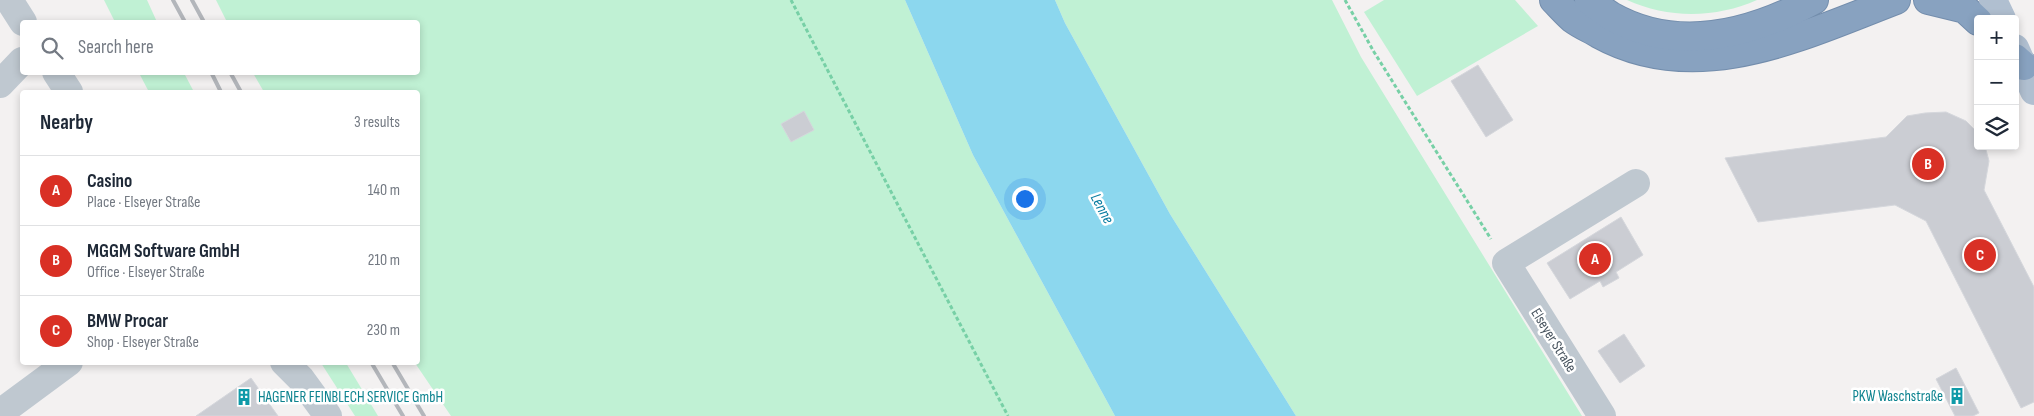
<!DOCTYPE html>
<meta charset="utf-8">
<style>
:root{--surface:#fff;--page:#f2f2f3;--text:#1f2937;--muted:#747a83;--line:#e0e1e3;--accent:#d93025}
body{margin:0;font-family:"Sofia Sans Condensed",sans-serif;background:var(--page);color:var(--text)}
.controls{position:absolute;right:15px;top:15px;display:grid;overflow:hidden;border-radius:5px;box-shadow:0 2px 8px #0003}
.controls button{width:45px;height:45px;display:grid;place-items:center;padding:0;border:0;border-bottom:1px solid var(--line);background:var(--surface);color:var(--text);font:25px sans-serif}
.you{position:absolute;left:1024px;top:198px;width:18px;height:18px;margin:-12px;border:4px solid #fff;border-radius:50%;background:#1a73e8;box-shadow:0 0 0 8px #1a73e833}
.badge{display:grid;place-items:center;width:32px;height:32px;border-radius:50%;background:var(--accent);color:#fff;font-size:16px;font-weight:700}
.pin{position:absolute;translate:-50% -50%;border:2px solid #fff;box-shadow:0 1px 5px #0006}
.list{margin:0;padding:0;list-style:none}
h2{display:flex;justify-content:space-between;align-items:center;height:65px;margin:0;padding:0 20px;font-size:21px}
h2 small{font-size:16px;font-weight:400;color:var(--muted)}
.list li{display:grid;grid-template-columns:32px 1fr auto;gap:15px;align-items:center;box-sizing:border-box;height:70px;padding:0 20px;border-top:1px solid var(--line)}
.list b{display:block;font-size:19px;white-space:nowrap}
.list p{margin:0;font-size:16px;white-space:nowrap;color:var(--muted)}
.list em{font-size:16px;font-style:normal;color:var(--muted)}
.icon{flex:none;width:28px;height:28px;fill:none;stroke:currentColor;stroke-width:2;stroke-linecap:round;stroke-linejoin:round}
.map{position:relative;flex:none;width:2034px;height:416px;overflow:hidden}
.search{position:absolute;background:var(--surface);box-shadow:0 2px 8px #0003;left:20px;top:20px;width:400px;height:55px;display:flex;align-items:center;gap:12px;box-sizing:border-box;padding:0 18px;border-radius:5px;color:var(--muted);font-size:19px}
.panel{position:absolute;background:var(--surface);box-shadow:0 2px 8px #0003;left:20px;top:90px;width:400px;height:275px;border-radius:5px}
.map>svg:first-child{display:block}
.green{fill:#c0f1d4}
.water{fill:#8cd7ee}
.building{fill:#cbcdd3;stroke:#d5d7dc}
.lines{fill:none;stroke-linecap:round;stroke-linejoin:round}
.highway-casing{stroke:#738dac;stroke-width:30}
.path{stroke:#77d0a6;stroke-width:3;stroke-dasharray:4 2.5;stroke-linecap:butt}
.minor{stroke:#bfc8d0;stroke-width:28}
.major{stroke:#b0bfd0;stroke-width:28}
.highway{stroke:#88a2c0;stroke-width:28}
.rail{stroke:#b3b6bb;stroke-width:4}
.labels{text-anchor:middle;stroke-width:5;stroke-linejoin:round;paint-order:stroke}
.street-label{font-size:15px;fill:#48545f;stroke:#fff}
.culture-label{font-size:15px;fill:#0d838f;stroke:#fff;text-anchor:end}
.water-label{font-size:16px;font-style:italic;fill:#0a7da1;stroke:#fff}
</style>
<div class="map">
<svg width="2034" height="416" viewBox="0 0 2034 416">
<rect width="100%" height="100%" fill="#f3f1f1"/>
<g class="green">
<polygon points="104,0 147,0 157,22 115,22"/>
<polygon points="216,0 905,0 973,155 1115,416 451,416 415,363 418,362 418,92 264,92 253,73 418,72 418,22 227,22"/>
<polygon points="1055,0 1332,0 1361,57 1582,416 1296,416 1170,214 1065,23"/>
<polygon points="1384,0 1515,0 1538,26 1417,96 1364,12"/>
<path d="M1627 0H1757C1717 18 1668 19 1627 0Z"/>
<polygon points="139,73 184,73 194,92 149,92"/>
<polygon points="321,363 346,363 378,416 355,416"/>
</g>
<polygon class="water" points="905,0 1055,0 1065,23 1170,214 1296,416 1115,416 973,155"/>
<g class="building">
<polygon points="1478,65 1513,120 1486,137 1451,81"/>
<polygon points="804,111 814,130 791,142 781,124"/>
<polygon points="1946,112 1966,121 1978,133 1978,146 1985,146 1989,161 1984,190 2034,287 2034,402 2021,408 1926,221 1895,205 1758,222 1725,158 1886,137 1907,116 1925,113"/>
<polygon points="1621,217 1643,255 1616,272 1619,278 1603,287 1600,281 1570,299 1547,263"/>
<polygon points="1624,334 1645,366 1620,383 1598,351"/>
<polygon points="1956,368 1979,413 1973,416 1955,416 1936,379"/>
<polygon points="251,378 278,416 196,416"/>
</g>
<g class="lines">
<g class="highway-casing">
<g id="highway">
<path d="M1554 0C1560 6 1566 13 1573 19 1581 25 1591 29 1599 34 1697 88 1802 36 1896 0"/>
<path d="M1589 0C1596 5 1603 11 1611 16 1678 54 1751 34 1814 0"/>
<polyline points="1928,0 1965,9 1978,21"/>
<polyline points="2015,58 2024,66"/>
</g>
</g>
<g class="path">
<polyline points="791,0 1008,416"/>
<polyline points="1345,0 1374,52 1491,239"/>
</g>
<g class="minor">
<polyline points="9,0 23,22"/>
<polyline points="56,72 69,92"/>
<polyline points="0,84 22,61"/>
<polyline points="284,362 301,379 328,416"/>
<polyline points="0,413 69,362"/>
<polyline points="1602,416 1506,263 1636,183"/>
</g>
<g class="major">
<polyline points="1993,0 2002,19"/>
<polyline points="2015,48 2034,91"/>
</g>
<use href="#highway" class="highway"/>
<g class="rail">
<polyline points="173,0 185,22"/>
<polyline points="192,0 204,22"/>
<polyline points="211,72 221,92"/>
<polyline points="230,72 241,92"/>
<polyline points="371,362 403,416"/>
<polyline points="392,362 424,416"/>
</g>
</g>
<defs>
<g id="building-bare" transform="scale(1.35)"><path d="M-4-6H4V6H1V3H-1V6H-4ZM-2.5-4.3h1.7v1.8h-1.7ZM.8-4.3h1.7v1.8H.8ZM-2.5-1h1.7V.8h-1.7ZM.8-1h1.7V.8H.8Z" fill="#0f9aa8" stroke="#fff" stroke-width="2.5" paint-order="stroke"/></g>
</defs>
<g fill-rule="evenodd">
<use href="#building-bare" x="1957" y="396"/>
<use href="#building-bare" x="244" y="397"/>
</g>
<g class="labels">
<g class="street-label">
<text transform="translate(1554 340) rotate(58)" y="5">Elseyer Straße</text>
</g>
<g class="culture-label">
<text x="1943" y="401">PKW Waschstraße</text>
<text x="258" y="402" text-anchor="start">HAGENER FEINBLECH SERVICE GmbH</text>
</g>
<g class="water-label">
<text transform="translate(1103 208) rotate(62)" y="6">Lenne</text>
</g>
</g>
</svg>
<div class="controls">
<button>+</button>
<button>−</button>
<button><svg class="icon" aria-label="layers" viewBox="0 0 24 24"><path d="M12 4l9 5-9 5-9-5zM3 14l9 5 9-5"/></svg></button>
</div>
<div class="you"></div>
<div class="pin badge" style="left:1595px;top:259px">A</div>
<div class="pin badge" style="left:1928px;top:164px">B</div>
<div class="pin badge" style="left:1980px;top:255px">C</div>
<div class="search"><svg class="icon" aria-label="search" viewBox="0 0 24 24"><circle cx="10" cy="10" r="6"/><path d="M15 15l6 6"/></svg>Search here</div>
<section class="panel">
<h2>Nearby<small>3 results</small></h2>
<ul class="list">
<li><span class="badge">A</span><div><b>Casino</b><p>Place · Elseyer Straße</p></div><em>140 m</em></li>
<li><span class="badge">B</span><div><b>MGGM Software GmbH</b><p>Office · Elseyer Straße</p></div><em>210 m</em></li>
<li><span class="badge">C</span><div><b>BMW Procar</b><p>Shop · Elseyer Straße</p></div><em>230 m</em></li>
</ul>
</section>
</div>
